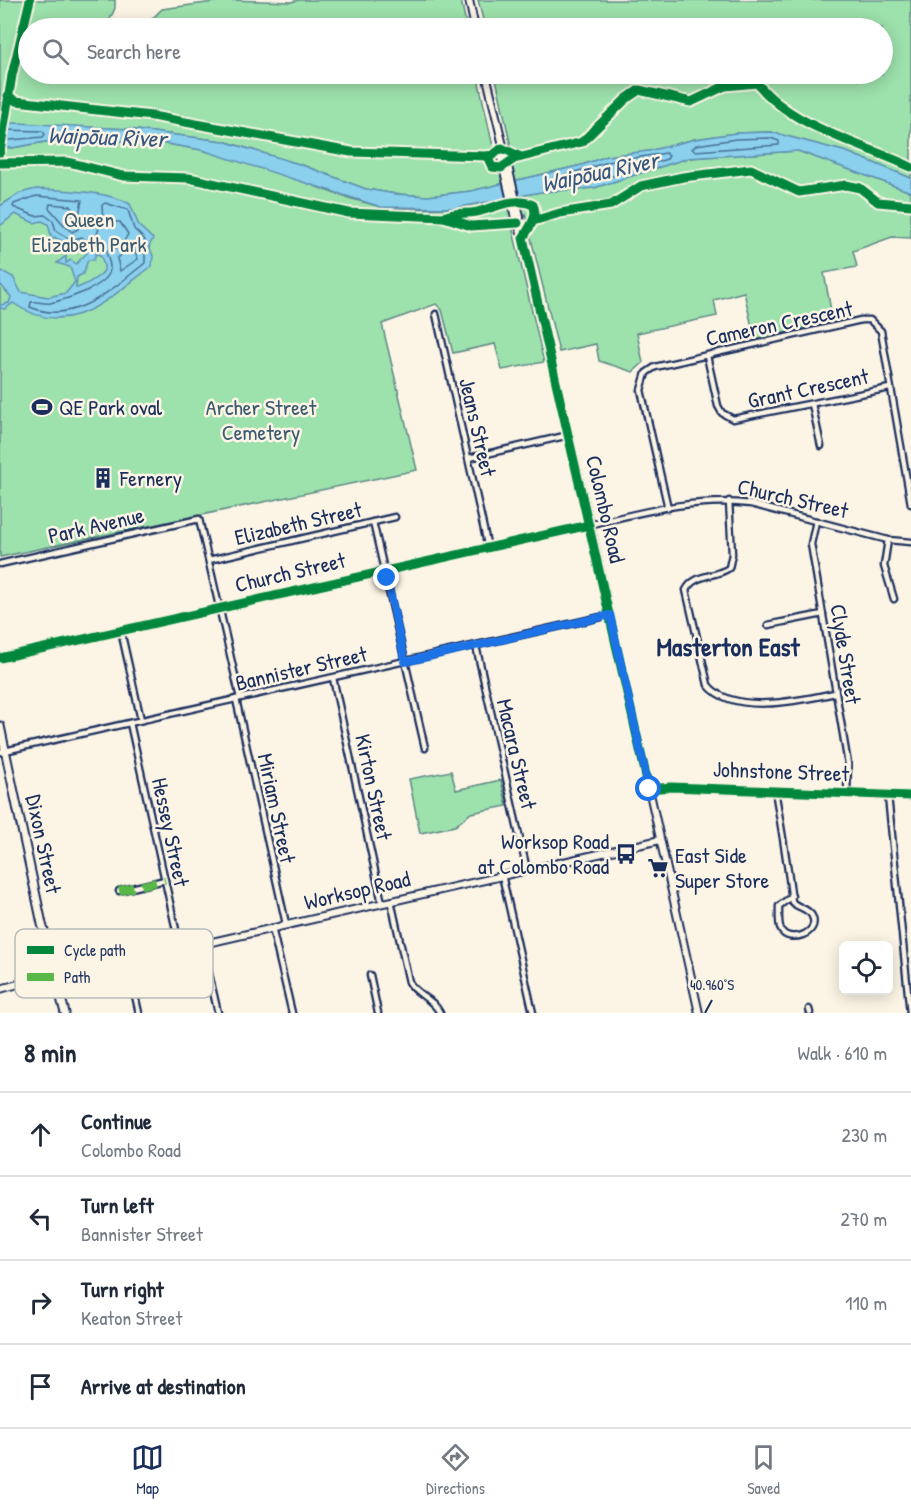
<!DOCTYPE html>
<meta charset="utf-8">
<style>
:root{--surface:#fff;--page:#f2f2f3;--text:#1f2937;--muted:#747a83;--line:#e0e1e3;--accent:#1b2f5e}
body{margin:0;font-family:"Patrick Hand",sans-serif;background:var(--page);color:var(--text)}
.controls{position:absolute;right:18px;bottom:18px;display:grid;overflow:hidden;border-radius:9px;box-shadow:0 3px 15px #0003}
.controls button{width:54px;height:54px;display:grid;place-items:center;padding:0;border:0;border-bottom:2px solid var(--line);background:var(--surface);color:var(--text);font:30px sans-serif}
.stop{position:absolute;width:18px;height:18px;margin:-14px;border:4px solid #1a73e8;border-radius:50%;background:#fff}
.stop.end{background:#1a73e8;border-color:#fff;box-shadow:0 2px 6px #0008}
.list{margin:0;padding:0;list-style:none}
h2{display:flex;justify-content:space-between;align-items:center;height:78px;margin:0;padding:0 24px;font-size:26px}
h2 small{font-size:20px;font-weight:400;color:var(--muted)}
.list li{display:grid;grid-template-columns:39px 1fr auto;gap:18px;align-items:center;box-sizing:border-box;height:84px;padding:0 24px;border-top:2px solid var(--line)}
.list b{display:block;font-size:22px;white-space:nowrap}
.list p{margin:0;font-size:20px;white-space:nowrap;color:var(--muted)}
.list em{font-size:20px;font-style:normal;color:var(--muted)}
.icon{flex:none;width:33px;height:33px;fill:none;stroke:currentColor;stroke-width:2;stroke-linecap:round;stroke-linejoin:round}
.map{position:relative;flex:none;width:911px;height:1013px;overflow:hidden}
.search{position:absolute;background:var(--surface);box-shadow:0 3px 15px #0003;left:18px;right:18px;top:18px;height:66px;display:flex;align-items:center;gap:15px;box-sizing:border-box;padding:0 21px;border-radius:33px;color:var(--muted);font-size:22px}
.sheet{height:414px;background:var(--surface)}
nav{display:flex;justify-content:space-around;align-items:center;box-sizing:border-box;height:84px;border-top:2px solid var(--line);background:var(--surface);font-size:16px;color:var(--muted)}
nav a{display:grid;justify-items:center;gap:3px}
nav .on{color:var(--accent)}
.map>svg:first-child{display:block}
.green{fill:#9de1ac;stroke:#5c8885;stroke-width:1.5}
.water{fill:#8bd0ed;stroke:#5e90b4;stroke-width:1.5;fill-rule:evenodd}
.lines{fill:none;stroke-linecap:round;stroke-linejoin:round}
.shore{stroke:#486f97;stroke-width:1.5}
.minor-casing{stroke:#1b2f5e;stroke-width:9}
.tertiary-casing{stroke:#1b2f5e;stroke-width:10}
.secondary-casing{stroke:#1b2f5e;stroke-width:11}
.minor{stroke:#fcf5e5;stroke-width:4.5}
.tertiary{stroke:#fcf5e5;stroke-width:6}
.secondary{stroke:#fcf5e5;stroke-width:7}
.quiet{stroke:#58b947;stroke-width:8;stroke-dasharray:15 8;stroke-linecap:butt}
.cycleway-casing{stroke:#fcf5e5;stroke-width:13}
.cycleway{stroke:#00873e;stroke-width:9}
.route{stroke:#1a73e8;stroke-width:8}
.ticks{fill:none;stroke:#1b2f5e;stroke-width:2}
.labels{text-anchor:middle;stroke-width:5;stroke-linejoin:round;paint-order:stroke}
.park-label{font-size:22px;fill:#3c5c72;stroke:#fcf5e5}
.street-label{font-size:22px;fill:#1b2f5e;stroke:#fcf5e5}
.poi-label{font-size:22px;fill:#1b2f5e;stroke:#fcf5e5;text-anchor:start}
.water-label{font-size:24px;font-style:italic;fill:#375782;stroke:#fcf5e5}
.quarter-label{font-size:26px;font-weight:bold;fill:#1b2f5e;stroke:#fcf5e5}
.key{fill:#fcf5e5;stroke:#b8babc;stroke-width:1.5}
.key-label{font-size:16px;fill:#1b2f5e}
.ticks-label{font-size:15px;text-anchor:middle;fill:#1b2f5e;stroke:#fcf5e5;stroke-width:5;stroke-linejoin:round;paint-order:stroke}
</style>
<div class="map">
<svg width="911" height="1013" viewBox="0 0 911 1013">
<rect width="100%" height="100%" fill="#fcf5e5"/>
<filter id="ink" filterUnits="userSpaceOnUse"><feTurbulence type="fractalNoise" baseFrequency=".0167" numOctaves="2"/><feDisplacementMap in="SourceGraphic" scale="12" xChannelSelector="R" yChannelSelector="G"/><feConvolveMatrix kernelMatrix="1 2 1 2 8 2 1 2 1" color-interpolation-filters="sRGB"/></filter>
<g filter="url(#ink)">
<g class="green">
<polygon points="0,0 115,0 115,8 106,28 28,28 28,74 477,74 496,160 513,156 495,74 882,74 882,28 485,28 478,0 911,0 911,178 847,152 771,132 736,133 695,139 649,151 607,156 582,165 471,191 428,196 396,194 366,189 302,165 223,141 129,129 0,124"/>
<polygon points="228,0 291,2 299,0 461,0 467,28 143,28 162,9"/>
<polygon points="56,140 155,142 202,150 270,169 338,195 381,207 409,209 454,208 541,192 594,188 688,158 798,151 911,192 911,238 892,237 853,251 857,267 824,273 833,321 755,340 744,292 714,300 717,316 637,333 643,363 633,372 599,361 596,344 559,352 525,214 510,218 544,362 502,370 495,344 453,353 442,310 436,304 382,324 417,470 0,557 0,147 12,148"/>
<polygon points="451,771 456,790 501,780 507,806 471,813 455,826 420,833 409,779"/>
</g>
<g class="water">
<polygon points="18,123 129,129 223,141 302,165 366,189 396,194 428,196 471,191 582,165 607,156 649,151 695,139 736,133 771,132 847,152 911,178 911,192 798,151 688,158 594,188 541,192 454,208 381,207 202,150 155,142 56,140 12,148 0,147 0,124"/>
<path d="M36 189C62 190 107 191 130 204L139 226 153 239 149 246 153 256 152 266C107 300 68 341 13 303L5 309 0 308V305L9 303 11 297 0 284V270L13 277 21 292 48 297 66 293 75 282 70 267 57 263 66 256V263L71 260 76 264 87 253 81 243 75 248 54 237 50 243 48 242 51 235 48 224 42 221 34 223 15 214 0 226V206L20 193ZM96 253 101 256C102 260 105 266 104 270 102 276 82 287 76 288L77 277 83 274 88 260H94Z"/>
</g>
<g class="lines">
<g class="shore">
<polyline points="0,130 42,131 45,134 43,137 0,141"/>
<polygon points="770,138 779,141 779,145 695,151 692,149 696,145 736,139"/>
<polygon points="666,153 669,156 667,159 593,182 553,185 550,183 552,179 608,162"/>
<polygon points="36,196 82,200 79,215 87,222 100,224 97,235 100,245 92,247 82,237 71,240 56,231 53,221 45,215 35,216 13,207 14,204"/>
<path d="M105 203 128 210 134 229 145 240V263C112 289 74 326 30 307L31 302C37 301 44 304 50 303 64 300 108 287 110 270 111 264 107 257 106 251L121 247 128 234 120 222H103L102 205Z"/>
<path d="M50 204 71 206 78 229 72 232C62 225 58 217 49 208Z"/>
<polygon points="133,247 138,259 120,271 117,258"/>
</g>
<g class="minor-casing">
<g id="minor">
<polyline points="25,19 30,0"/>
<polyline points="436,314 488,548"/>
<polyline points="707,356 718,406 722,413 733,419 890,388"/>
<polyline points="812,404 821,446"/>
<polyline points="469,458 569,435"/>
<path d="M729 501 732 554 729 568C715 578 695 573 686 590L708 685C733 716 802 700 835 693"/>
<polyline points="668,508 641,390 646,373 655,367 861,320 870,320 881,331 911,504"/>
<polyline points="816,521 811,544 848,764 847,793"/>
<polyline points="373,522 425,748"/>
<path d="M589 525C643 512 696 497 751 504L888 540 911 542"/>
<polyline points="888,540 884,566 894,599"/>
<polyline points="209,560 395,517"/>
<polyline points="0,564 199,519 240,698"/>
<polyline points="768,625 823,614"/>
<polyline points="121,631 141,720"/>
<polyline points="476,646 527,870"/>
<polyline points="333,678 382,903"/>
<polyline points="236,699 286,924"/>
<polyline points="130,723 180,948"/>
<polyline points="0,752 610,615"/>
<path d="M775 790C781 827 788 865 792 902 798 908 808 908 812 916 821 934 788 944 781 930 778 924 779 913 779 906L792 896"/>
<polyline points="888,796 910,1013"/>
<polyline points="502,875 533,1013"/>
<polyline points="119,891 165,880"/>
<path d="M391 901 409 982C417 996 433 998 440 1013"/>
<polyline points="272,928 292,1013"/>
<polyline points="202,943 218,1013"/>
<polyline points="127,960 139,1013"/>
<polyline points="370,975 378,1013"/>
<polyline points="809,1009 810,1013"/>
</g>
</g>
<g class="tertiary-casing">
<g id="tertiary">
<polyline points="469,0 475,28"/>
<polyline points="486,74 520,217 518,223"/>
<polyline points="502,148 501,158 515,218 523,238 591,529 699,1013"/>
<polyline points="0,658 589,525"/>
<polyline points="649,789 671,787 911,796"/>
<polyline points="63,976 660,840"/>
<polyline points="0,989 48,976"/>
</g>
</g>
<g class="secondary-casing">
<g id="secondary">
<polyline points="0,726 42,924 55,969"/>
<polyline points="55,969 48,976 50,981 57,983"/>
<polyline points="55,969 62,972 63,976 57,983"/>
<polyline points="57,983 65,1013"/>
</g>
</g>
<use href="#minor" class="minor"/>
<use href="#tertiary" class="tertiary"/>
<use href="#secondary" class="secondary"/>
<polyline class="quiet" points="119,891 165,880"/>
<g class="cycleway-casing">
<g id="cycleway">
<path d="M757 83C792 127 860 143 911 167"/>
<polyline points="8,96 16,101 152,116 351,152 487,156 493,155 502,148 521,157"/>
<polyline points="0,152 12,75 30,0"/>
<polyline points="487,156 492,167 501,168 514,159 582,142 626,99 639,90 691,102 725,86 757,83"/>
<polyline points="0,163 68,162 123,176 189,178 349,213 444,217 471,226 518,223"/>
<path d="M444 217C458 211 465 215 477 212 494 208 515 196 533 205 539 216 529 228 523 238L649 789 671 787 911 796"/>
<polyline points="533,221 560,213 611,205 641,186 683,177 751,169 799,192 846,185 860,188 878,202 911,205"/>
<polyline points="0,658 589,525"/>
</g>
</g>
<use href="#cycleway" class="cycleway"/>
</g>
</g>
<g class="lines" filter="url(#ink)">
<polyline class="route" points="387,578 405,662 610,615 649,789"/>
</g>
<path class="ticks" d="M705 1013 712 1000"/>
<defs>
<g id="stadium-bare" transform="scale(1.62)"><path d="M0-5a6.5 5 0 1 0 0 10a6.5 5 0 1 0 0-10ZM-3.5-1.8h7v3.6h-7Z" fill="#1b2f5e" stroke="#fcf5e5" stroke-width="2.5" paint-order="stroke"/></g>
<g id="building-bare" transform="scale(1.62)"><path d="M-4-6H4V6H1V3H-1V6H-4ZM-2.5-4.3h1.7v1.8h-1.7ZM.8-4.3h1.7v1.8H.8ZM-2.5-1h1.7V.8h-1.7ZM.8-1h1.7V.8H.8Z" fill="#1b2f5e" stroke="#fcf5e5" stroke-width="2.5" paint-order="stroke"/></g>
<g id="bus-bare" transform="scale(1.62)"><path d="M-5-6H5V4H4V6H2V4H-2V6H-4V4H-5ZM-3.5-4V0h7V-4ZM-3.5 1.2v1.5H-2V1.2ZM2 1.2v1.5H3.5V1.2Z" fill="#1b2f5e" stroke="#fcf5e5" stroke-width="2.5" paint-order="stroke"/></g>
<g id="supermarket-bare" transform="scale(1.62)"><path d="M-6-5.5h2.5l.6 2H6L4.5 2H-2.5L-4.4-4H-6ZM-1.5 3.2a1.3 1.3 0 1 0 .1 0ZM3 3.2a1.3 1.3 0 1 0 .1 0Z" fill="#1b2f5e" stroke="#fcf5e5" stroke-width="2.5" paint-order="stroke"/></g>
</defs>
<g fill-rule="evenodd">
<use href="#stadium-bare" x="42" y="407"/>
<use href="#building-bare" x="103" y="478"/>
<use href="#bus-bare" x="626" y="854"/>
<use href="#supermarket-bare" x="658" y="868"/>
</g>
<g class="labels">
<g class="park-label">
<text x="89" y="227">Queen<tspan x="89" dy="25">Elizabeth Park</tspan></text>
<text x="261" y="415">Archer Street<tspan x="261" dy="25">Cemetery</tspan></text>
</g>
<g class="street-label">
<text transform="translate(779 323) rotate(-12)" y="8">Cameron Crescent</text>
<text transform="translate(808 388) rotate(-12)" y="8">Grant Crescent</text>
<text transform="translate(478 427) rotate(77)" y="8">Jeans Street</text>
<text transform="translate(793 498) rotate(13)" y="8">Church Street</text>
<text transform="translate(606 509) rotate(77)" y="8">Colombo Road</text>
<text transform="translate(298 523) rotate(-13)" y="8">Elizabeth Street</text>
<text transform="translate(96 525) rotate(-13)" y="8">Park Avenue</text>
<text transform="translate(290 572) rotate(-13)" y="8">Church Street</text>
<text transform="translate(846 654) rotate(81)" y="8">Clyde Street</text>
<text transform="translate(301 668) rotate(-13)" y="8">Bannister Street</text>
<text transform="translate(517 754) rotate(77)" y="8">Macara Street</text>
<text transform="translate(781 771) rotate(2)" y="8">Johnstone Street</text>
<text transform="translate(374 787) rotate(78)" y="8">Kirton Street</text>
<text transform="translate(277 808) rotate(78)" y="8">Miriam Street</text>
<text transform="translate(171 832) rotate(78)" y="8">Hessey Street</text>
<text transform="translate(44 844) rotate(78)" y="8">Dixon Street</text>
<text transform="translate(357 890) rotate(-13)" y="8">Worksop Road</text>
</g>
<g class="poi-label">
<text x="59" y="415">QE Park oval</text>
<text x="120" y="486">Fernery</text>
<text x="609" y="849" text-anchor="end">Worksop Road<tspan x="609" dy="25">at Colombo Road</tspan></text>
<text x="675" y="863">East Side<tspan x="675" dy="25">Super Store</tspan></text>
</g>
<g class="water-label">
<text transform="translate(107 137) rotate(2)" y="8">Waipōua River</text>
<text transform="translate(600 172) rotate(-12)" y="8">Waipōua River</text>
</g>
<g class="quarter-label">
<text x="728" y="656">Masterton East</text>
</g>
</g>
<rect x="15" y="929" width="198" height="69" rx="9" class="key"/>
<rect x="27" y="946" width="27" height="8" fill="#00873e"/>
<rect x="27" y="973" width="27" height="8" fill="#58b947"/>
<g class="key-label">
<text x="64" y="956">Cycle path</text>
<text x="64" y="983">Path</text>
</g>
<g class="ticks-label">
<text x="712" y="990">40.960°S</text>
</g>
</svg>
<div class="controls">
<button><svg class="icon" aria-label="locate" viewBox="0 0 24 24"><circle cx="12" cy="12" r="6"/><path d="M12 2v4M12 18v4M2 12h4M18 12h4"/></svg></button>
</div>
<div class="stop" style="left:649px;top:789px"></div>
<div class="stop end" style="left:387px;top:578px"></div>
<div class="search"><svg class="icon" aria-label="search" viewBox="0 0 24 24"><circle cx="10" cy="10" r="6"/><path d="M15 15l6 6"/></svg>Search here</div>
</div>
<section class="sheet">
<h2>8 min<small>Walk · 610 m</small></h2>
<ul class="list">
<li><svg class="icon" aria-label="ahead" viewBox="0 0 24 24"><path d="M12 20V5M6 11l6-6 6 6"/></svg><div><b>Continue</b><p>Colombo Road</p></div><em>230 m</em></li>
<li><svg class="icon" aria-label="left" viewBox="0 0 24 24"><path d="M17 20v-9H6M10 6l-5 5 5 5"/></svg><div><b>Turn left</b><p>Bannister Street</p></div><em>270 m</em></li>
<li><svg class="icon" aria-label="right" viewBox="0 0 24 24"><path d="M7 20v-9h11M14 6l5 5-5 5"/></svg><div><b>Turn right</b><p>Keaton Street</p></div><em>110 m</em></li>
<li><svg class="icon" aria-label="arrive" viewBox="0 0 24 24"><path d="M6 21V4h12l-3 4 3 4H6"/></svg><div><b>Arrive at destination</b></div></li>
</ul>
</section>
<nav>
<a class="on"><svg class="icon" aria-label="map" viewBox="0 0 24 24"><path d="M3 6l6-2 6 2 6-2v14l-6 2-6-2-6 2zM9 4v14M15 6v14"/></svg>Map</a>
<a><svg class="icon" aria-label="directions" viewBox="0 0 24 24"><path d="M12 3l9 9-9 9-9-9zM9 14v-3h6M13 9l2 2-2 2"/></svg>Directions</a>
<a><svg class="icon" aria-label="saved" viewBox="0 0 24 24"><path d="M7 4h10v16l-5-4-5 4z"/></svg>Saved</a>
</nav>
